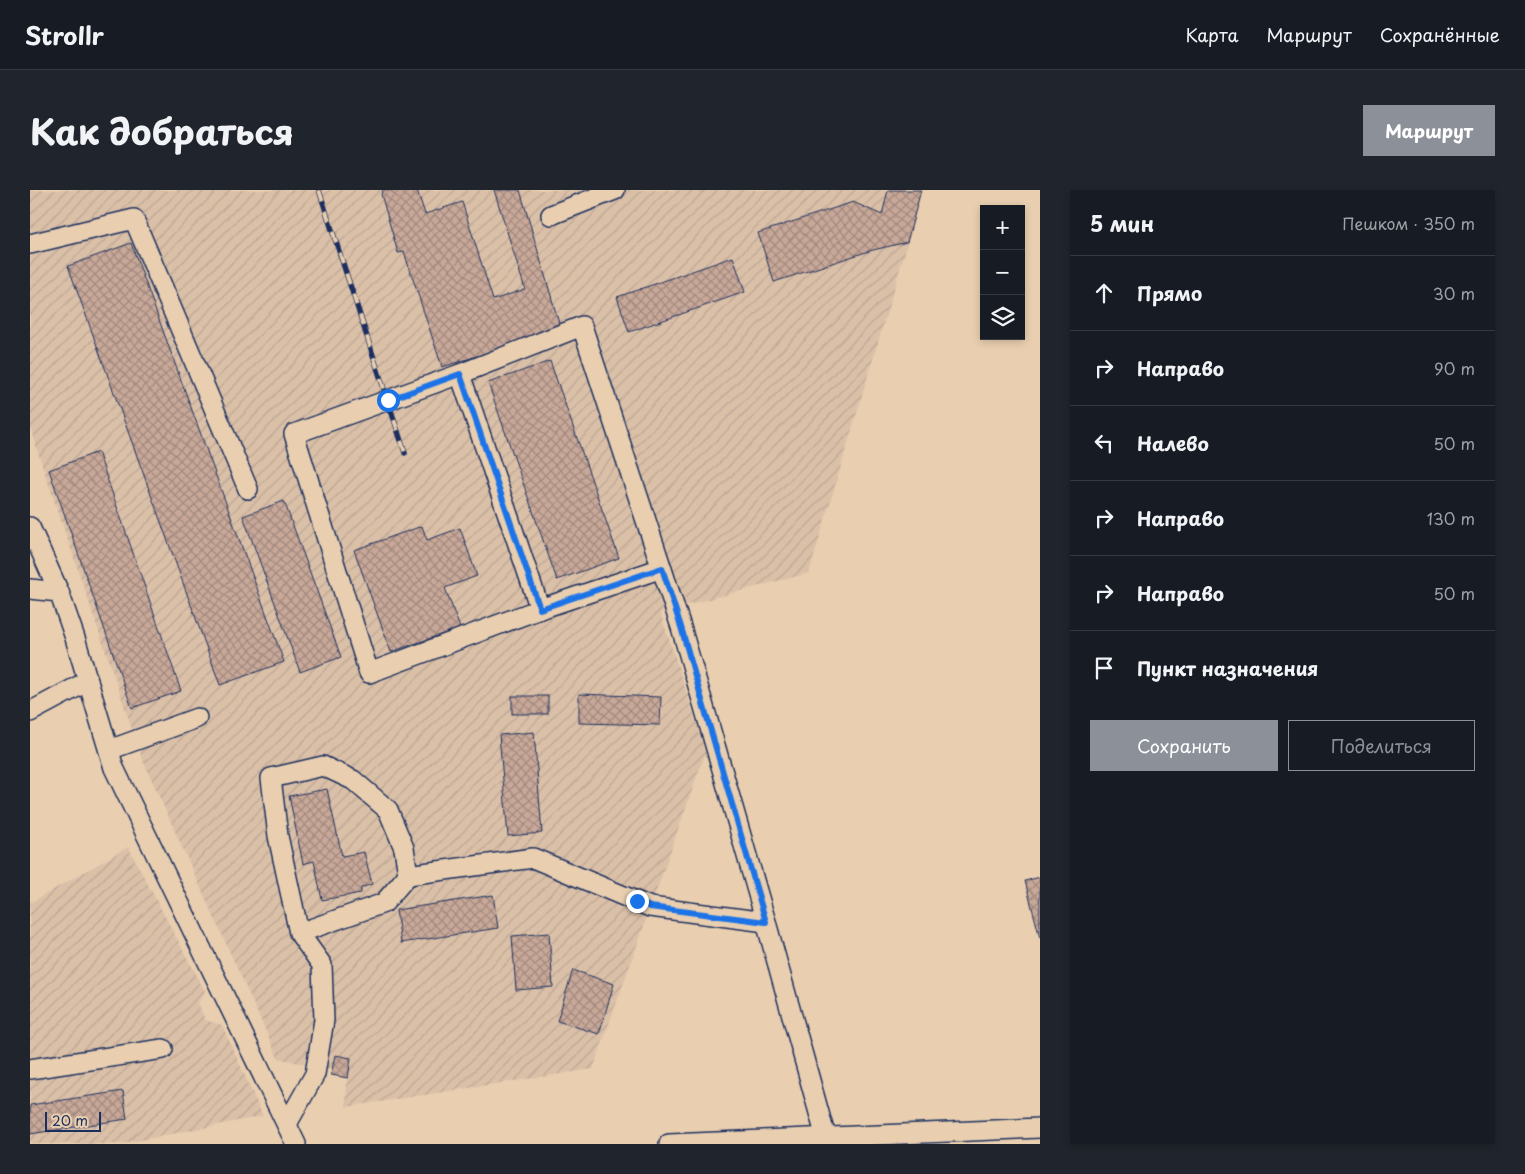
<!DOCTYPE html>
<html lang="ru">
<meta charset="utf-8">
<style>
:root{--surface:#171b24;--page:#20242c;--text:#f1f3f6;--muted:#9ea1a6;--line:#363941;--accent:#8c9099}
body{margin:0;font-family:"Playpen Sans",sans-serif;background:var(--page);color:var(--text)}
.controls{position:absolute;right:15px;top:15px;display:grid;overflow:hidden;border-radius:0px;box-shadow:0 2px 8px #0003}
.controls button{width:45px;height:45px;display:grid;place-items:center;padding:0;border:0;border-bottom:1px solid var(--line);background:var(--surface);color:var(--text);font:25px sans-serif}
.scale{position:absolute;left:15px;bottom:12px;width:56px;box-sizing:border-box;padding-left:5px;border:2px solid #1b2f5e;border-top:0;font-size:14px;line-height:18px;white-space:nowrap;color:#1b2f5e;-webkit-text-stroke:4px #e9cfb0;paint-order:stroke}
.stop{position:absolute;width:15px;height:15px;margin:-11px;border:4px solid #1a73e8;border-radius:50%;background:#fff}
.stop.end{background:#1a73e8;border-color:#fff;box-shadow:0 1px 5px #0008}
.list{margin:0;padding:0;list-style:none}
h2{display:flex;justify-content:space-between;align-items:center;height:65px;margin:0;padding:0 20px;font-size:21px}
h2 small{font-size:16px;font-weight:400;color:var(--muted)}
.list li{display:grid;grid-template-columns:32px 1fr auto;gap:15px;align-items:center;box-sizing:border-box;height:75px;padding:0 20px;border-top:1px solid var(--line)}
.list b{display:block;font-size:19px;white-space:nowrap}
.list em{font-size:16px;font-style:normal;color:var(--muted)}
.actions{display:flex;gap:10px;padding:15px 20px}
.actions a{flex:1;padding:11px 0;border:1px solid var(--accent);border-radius:0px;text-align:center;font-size:18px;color:var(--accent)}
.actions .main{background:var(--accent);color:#fff}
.icon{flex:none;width:28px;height:28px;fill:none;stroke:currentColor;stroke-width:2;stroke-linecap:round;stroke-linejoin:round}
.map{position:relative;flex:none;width:1010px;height:954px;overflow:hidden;border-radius:0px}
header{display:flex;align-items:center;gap:30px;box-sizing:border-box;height:70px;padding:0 25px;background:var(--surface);border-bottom:1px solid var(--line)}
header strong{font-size:24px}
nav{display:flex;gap:28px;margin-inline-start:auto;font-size:18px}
.intro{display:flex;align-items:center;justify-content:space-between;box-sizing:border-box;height:120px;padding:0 30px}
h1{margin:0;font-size:35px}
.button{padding:12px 22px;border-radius:0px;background:var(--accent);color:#fff;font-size:18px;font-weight:700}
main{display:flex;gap:30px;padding:0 30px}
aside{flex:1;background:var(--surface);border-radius:0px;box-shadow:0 2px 8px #0003}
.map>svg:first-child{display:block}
.industrial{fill:url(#industrial-furrows)}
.building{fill:url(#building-cross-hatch);stroke:#1b2f5e}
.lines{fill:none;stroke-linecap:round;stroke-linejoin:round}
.minor-casing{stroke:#1b2f5e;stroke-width:22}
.minor{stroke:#e9cfb0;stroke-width:19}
.rail-casing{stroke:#1b2f5e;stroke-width:5.5}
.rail{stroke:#e9cfb0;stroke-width:4;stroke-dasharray:11;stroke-linecap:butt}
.route{stroke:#1a73e8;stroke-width:6}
</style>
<header>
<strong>Strollr</strong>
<nav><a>Карта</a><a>Маршрут</a><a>Сохранённые</a></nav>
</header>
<div class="intro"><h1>Как добраться</h1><a class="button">Маршрут</a></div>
<main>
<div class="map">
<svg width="1010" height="954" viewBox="0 0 1010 954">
<defs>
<pattern id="industrial-furrows" width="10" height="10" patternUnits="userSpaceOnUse" patternTransform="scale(1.25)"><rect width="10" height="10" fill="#dbc0a8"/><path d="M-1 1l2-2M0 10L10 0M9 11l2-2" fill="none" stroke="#bba593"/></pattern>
<pattern id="building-cross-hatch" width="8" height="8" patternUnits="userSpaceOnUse" patternTransform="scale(1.25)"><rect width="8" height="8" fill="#c8a898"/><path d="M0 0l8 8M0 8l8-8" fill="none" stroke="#a2897f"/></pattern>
</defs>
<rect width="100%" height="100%" fill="#e9cfb0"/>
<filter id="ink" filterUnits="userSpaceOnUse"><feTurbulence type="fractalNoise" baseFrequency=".02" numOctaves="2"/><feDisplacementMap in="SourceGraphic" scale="10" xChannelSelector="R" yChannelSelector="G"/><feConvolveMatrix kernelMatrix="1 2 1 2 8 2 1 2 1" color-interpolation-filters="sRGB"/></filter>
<g filter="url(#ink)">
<g class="industrial">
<polygon points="0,0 892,0 880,45 779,383 630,422 676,561 563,879 316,917 317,884 248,868 113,571 3,248 0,235"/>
<polygon points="98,657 175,801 168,813 175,830 192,835 233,926 91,954 0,954 0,713"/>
</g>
<g class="building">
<polygon points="353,0 387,0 395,24 432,12 463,110 495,99 464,0 490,0 531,140 412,177 374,62 368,63 351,4"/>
<polygon points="858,0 891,0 877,52 839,61 744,92 728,43 823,12 852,25"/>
<polygon points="101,53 254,472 190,495 38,76"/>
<polygon points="703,67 715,102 599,142 587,107"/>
<polygon points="520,171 589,368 527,390 458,193"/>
<polygon points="68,262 151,501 102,518 19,280"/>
<polygon points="254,311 311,467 270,482 213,326"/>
<polygon points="392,336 397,350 430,338 447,386 415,398 430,438 361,462 324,360"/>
<polygon points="549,504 631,507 630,535 549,533"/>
<rect x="482" y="506" width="36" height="18"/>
<polygon points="504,542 512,643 478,646 469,545"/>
<polygon points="297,599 312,666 334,662 342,694 331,698 331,703 292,710 284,671 273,674 259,606"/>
<polygon points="1010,687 1010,748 995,691"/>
<polygon points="463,705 468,738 371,753 366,720"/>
<polygon points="519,743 523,797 486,800 482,746"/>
<polygon points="543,780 584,794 569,844 527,831"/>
<polygon points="305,865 321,868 318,888 301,885"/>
<polygon points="93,901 97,929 0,944 0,915"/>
</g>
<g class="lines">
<g class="minor-casing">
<g id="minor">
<polyline points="521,25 585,0"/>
<polyline points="0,54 104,29 218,299"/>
<polyline points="430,184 264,244 339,483 510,419"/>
<polyline points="0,337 29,402 45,448 84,578 266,954"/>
<polyline points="632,378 510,419 430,184 552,136 651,437 736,732 796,948"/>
<polyline points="0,399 29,402"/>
<polyline points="0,522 58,491"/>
<polyline points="79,560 167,528"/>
<polyline points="378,685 503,668 620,717 736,732"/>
<polyline points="0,879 133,859"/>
<polyline points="257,934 285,884 294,830 292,775 269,743 248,646 241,588 293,576 323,590 358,620 374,658 378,685 354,713 269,743"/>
<polyline points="639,954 1010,938"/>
</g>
</g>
<use href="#minor" class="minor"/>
<g class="rail-casing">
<polyline id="rail" points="289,0 375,263"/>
</g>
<use href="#rail" class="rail"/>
</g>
</g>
<g class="lines" filter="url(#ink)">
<polyline class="route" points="358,210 430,184 510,419 632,378 651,437 736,732 620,717 607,711"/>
</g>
</svg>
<div class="controls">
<button>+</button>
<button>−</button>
<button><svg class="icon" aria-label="layers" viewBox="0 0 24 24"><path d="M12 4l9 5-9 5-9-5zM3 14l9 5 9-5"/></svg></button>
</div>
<div class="scale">20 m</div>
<div class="stop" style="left:358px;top:210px"></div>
<div class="stop end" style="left:607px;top:711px"></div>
</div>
<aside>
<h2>5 мин<small>Пешком · 350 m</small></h2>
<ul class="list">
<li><svg class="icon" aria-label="ahead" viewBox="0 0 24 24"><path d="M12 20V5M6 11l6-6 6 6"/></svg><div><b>Прямо</b></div><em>30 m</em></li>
<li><svg class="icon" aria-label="right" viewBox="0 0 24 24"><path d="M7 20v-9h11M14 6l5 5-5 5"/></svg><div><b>Направо</b></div><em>90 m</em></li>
<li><svg class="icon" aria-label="left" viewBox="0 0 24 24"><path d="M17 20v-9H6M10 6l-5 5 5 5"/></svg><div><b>Налево</b></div><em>50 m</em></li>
<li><svg class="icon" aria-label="right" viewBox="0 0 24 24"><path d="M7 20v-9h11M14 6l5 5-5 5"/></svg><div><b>Направо</b></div><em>130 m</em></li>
<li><svg class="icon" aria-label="right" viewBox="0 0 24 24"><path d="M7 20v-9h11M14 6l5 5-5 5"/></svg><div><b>Направо</b></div><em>50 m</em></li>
<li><svg class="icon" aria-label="arrive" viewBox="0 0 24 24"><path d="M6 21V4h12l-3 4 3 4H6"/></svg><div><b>Пункт назначения</b></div></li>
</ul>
<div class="actions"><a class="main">Сохранить</a><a>Поделиться</a></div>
</aside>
</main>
